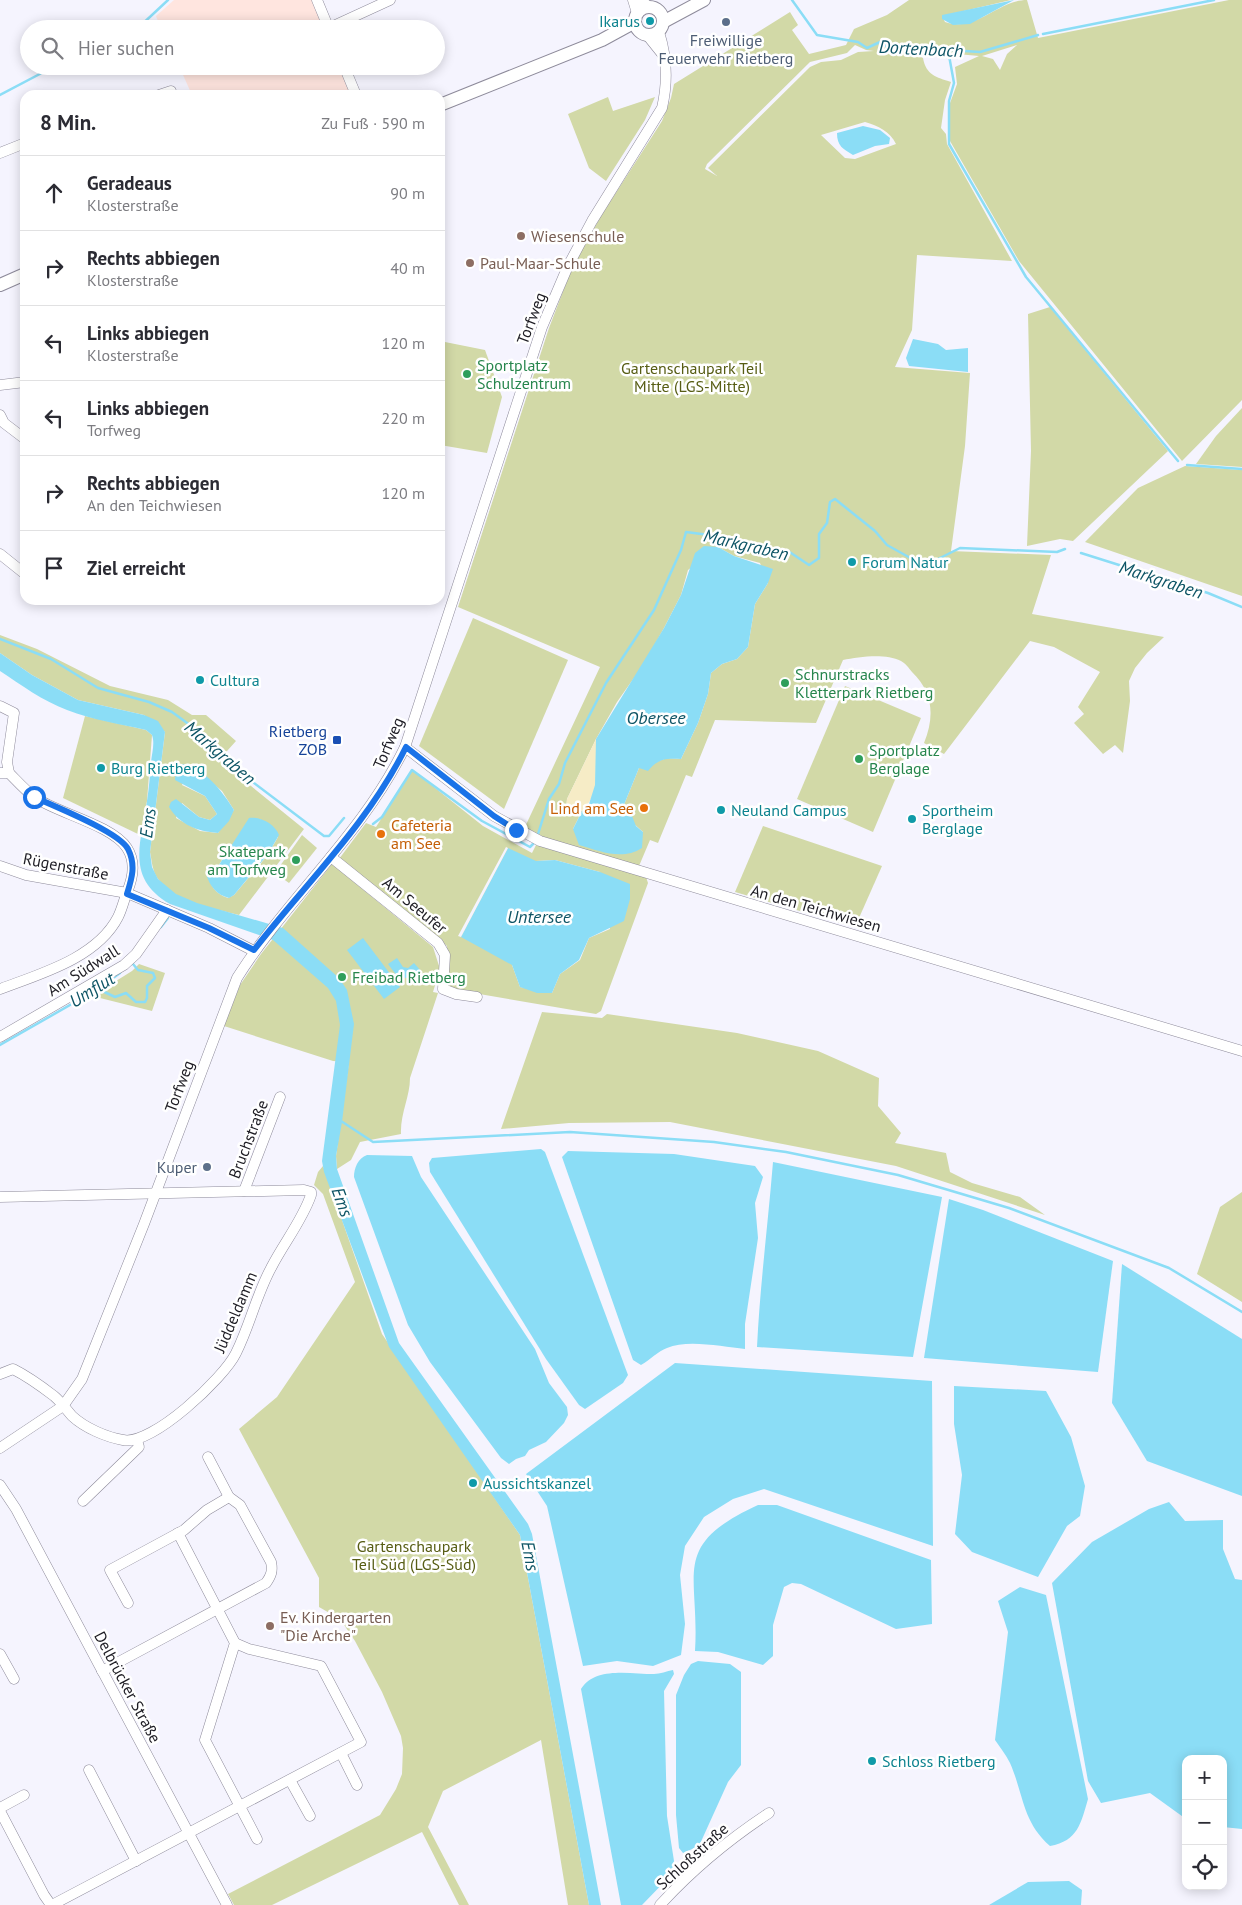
<!DOCTYPE html>
<html lang="de">
<meta charset="utf-8">
<style>
:root{--surface:#fff;--page:#f7f7f7;--text:#2b2b33;--muted:#7c7c81;--line:#e1e1e2}
body{margin:0;font-family:"PT Sans",sans-serif;background:var(--page);color:var(--text)}
.controls{position:absolute;right:15px;bottom:15px;display:grid;overflow:hidden;border-radius:10px;box-shadow:0 2px 12px #0003}
.controls button{width:45px;height:45px;display:grid;place-items:center;padding:0;border:0;border-bottom:1px solid var(--line);background:var(--surface);color:var(--text);font:25px sans-serif}
.stop{position:absolute;width:15px;height:15px;margin:-11px;border:4px solid #1a73e8;border-radius:50%;background:#fff}
.stop.end{background:#1a73e8;border-color:#fff;box-shadow:0 1px 5px #0008}
.list{margin:0;padding:0;list-style:none}
h2{display:flex;justify-content:space-between;align-items:center;height:65px;margin:0;padding:0 20px;font-size:21px}
h2 small{font-size:16px;font-weight:400;color:var(--muted)}
.list li{display:grid;grid-template-columns:32px 1fr auto;gap:15px;align-items:center;box-sizing:border-box;height:75px;padding:0 20px;border-top:1px solid var(--line)}
.list b{display:block;font-size:19px;white-space:nowrap}
.list p{margin:0;font-size:16px;white-space:nowrap;color:var(--muted)}
.list em{font-size:16px;font-style:normal;color:var(--muted)}
.icon{flex:none;width:28px;height:28px;fill:none;stroke:currentColor;stroke-width:2;stroke-linecap:round;stroke-linejoin:round}
.map{position:relative;flex:none;width:1242px;height:1905px;overflow:hidden}
.search{position:absolute;background:var(--surface);box-shadow:0 2px 12px #0003;left:20px;top:20px;width:425px;height:55px;display:flex;align-items:center;gap:12px;box-sizing:border-box;padding:0 18px;border-radius:28px;color:var(--muted);font-size:19px}
.panel{position:absolute;background:var(--surface);box-shadow:0 2px 12px #0003;left:20px;top:90px;width:425px;height:515px;border-radius:15px}
.map>svg:first-child{display:block}
.commercial{fill:#ffe5df}
.green{fill:#d2d9a7;fill-rule:evenodd}
.sand{fill:#f6ecc6}
.water{fill:#8bddf6}
.pier{fill:#f5f4fe}
.lines{fill:none;stroke-linecap:round;stroke-linejoin:round}
.stream{stroke:#8bddf6;stroke-width:2.5}
.minor-casing{stroke:#8e8b9b;stroke-width:11}
.major-casing{stroke:#8e8b9b;stroke-width:14}
.minor{stroke:#fff;stroke-width:10}
.major{stroke:#fff;stroke-width:12}
.route{stroke:#1a73e8;stroke-width:6}
.culture-dot{fill:#0f9aa8;stroke:#fff;stroke-width:2}
.service-dot{fill:#5c6f8a;stroke:#fff;stroke-width:2}
.education-dot{fill:#8d6e63;stroke:#fff;stroke-width:2}
.leisure-dot{fill:#2e9e5b;stroke:#fff;stroke-width:2}
.transit-dot{fill:#1a4fb4;stroke:#fff;stroke-width:2}
.food-dot{fill:#e8710a;stroke:#fff;stroke-width:2}
.labels{text-anchor:middle;stroke-width:5;stroke-linejoin:round;paint-order:stroke}
.culture-label{font-size:16px;fill:#0d838f;stroke:#fff;text-anchor:start}
.service-label{font-size:16px;fill:#4e5e75;stroke:#fff}
.education-label{font-size:16px;fill:#785e54;stroke:#fff;text-anchor:start}
.street-label{font-size:16px;fill:#1d1c23;stroke:#fff}
.leisure-label{font-size:16px;fill:#27864d;stroke:#fff;text-anchor:start}
.park-label{font-size:16px;fill:#575d14;stroke:#fff}
.transit-label{font-size:16px;fill:#164399;stroke:#fff;text-anchor:end}
.food-label{font-size:16px;fill:#c56008;stroke:#fff;text-anchor:end}
.water-label{font-size:18px;font-style:italic;fill:#0d5465;stroke:#fff}
</style>
<div class="map">
<svg width="1242" height="1905" viewBox="0 0 1242 1905">
<rect width="100%" height="100%" fill="#f5f4fe"/>
<g class="commercial">
<polygon points="174,0 313,0 325,29 161,29 156,16"/>
<polygon points="179,66 342,66 354,95 192,95"/>
</g>
<g class="green">
<path d="M909 0H1011L942 16 945 22C976 33 998 0 1027 0L1038 38 1229 0H1242V400L1182 461 1019 261 950 141V103L957 84 955 67 979 56 935 52 919 56 923 58C926 75 936 77 951 82L945 100 941 128 946 134 947 144 1012 261 917 255 912 330 895 367 970 373 965 446 951 551 1051 555 1032 614 1164 637 1147 653 1135 668 1129 681 1130 701 1123 753 1115 745 1103 754 1074 723 1084 714 1078 707 1100 672 1054 647 1030 641 944 754 924 743C935 716 933 692 912 672 909 668 905 663 901 661 885 653 859 657 843 660L816 723 715 720 692 777 686 775 658 843 650 840 639 866 545 839 524 829 600 667 458 607 549 328 572 268 601 216 662 121 671 98 674 84 790 12 798 25 792 30 809 54 846 45 854 29 887 15ZM855 45 866 50 874 51 858 52 841 60 821 62 810 67 708 168 717 176 705 169 707 164 810 62 847 53ZM1017 45 1007 54 1000 70 993 59 982 56ZM865 122C878 126 890 131 896 144L855 159 845 158 821 135ZM718 547 734 556 760 563 768 583 755 604 748 647 737 659 722 664 711 673 708 694 698 723 681 759 667 758 639 768 621 812 643 832 573 829 582 811 566 809 567 799 596 739 617 702 643 665 664 628 681 595 688 570Z"/>
<polygon points="608,97 613,111 655,97 645,120 606,181 589,168 568,114"/>
<polygon points="1050,307 1168,451 1073,541 1060,539 1027,546 1031,451 1028,314"/>
<polygon points="440,341 485,350 502,397 487,453 440,445"/>
<polygon points="1242,408 1242,467 1196,464 1216,436"/>
<polygon points="1185,466 1242,470 1242,596 1085,542 1138,488"/>
<polygon points="473,618 568,660 504,809 419,746"/>
<path d="M0 635 37 649 110 686 168 700 192 715H206L236 741 219 760 304 829 239 915C213 908 174 902 158 879 152 871 152 861 150 852L165 732 144 715 78 700 32 675 0 653ZM191 765 222 791 234 810 218 833 200 831 176 818 182 803 199 817 210 820 217 814 205 796 182 785ZM260 819 278 834V837L267 856 234 895 228 898C215 894 210 885 207 872L217 868 225 855Z"/>
<polygon points="845,686 921,718 873,832 797,799"/>
<polygon points="85,716 146,730 152,735 147,801 140,835 63,798"/>
<path d="M411 772H415L483 826 532 853 536 845 646 877 648 883 601 1011 596 1014 456 990 448 986 447 946 339 859 366 823 376 827ZM555 860 600 872 610 929 589 938 580 960 560 974 552 993 520 987 512 965 536 861Z"/>
<polygon points="763,826 882,866 855,927 735,892"/>
<polygon points="302,835 317,848 289,883 275,873"/>
<path d="M332 864 433 947 440 969 433 992 438 993 410 1078C410 1097 400 1114 401 1134L360 1142 351 1160 337 1169 336 1156 349 1062 333 1061 224 1026 240 985 261 954Z"/>
<polygon points="139,964 165,973 152,1011 92,996 132,971"/>
<polygon points="542,1012 602,1018 607,1014 737,1033 818,1051 879,1078 878,1106 901,1133 895,1143 946,1153 950,1172 972,1183 1020,1197 1045,1215 896,1166 670,1122 569,1123 501,1129"/>
<polygon points="323,1166 382,1334 520,1535 589,1905 568,1905 541,1740 443,1791 428,1827 469,1905 459,1905 422,1832 272,1905 234,1905 228,1894 380,1815 396,1789 402,1774 403,1748 401,1736 382,1692 355,1641 340,1619 319,1607 319,1578 239,1429 277,1397 355,1282 323,1194 314,1185 318,1172"/>
<polygon points="1242,1192 1242,1302 1197,1274 1220,1207"/>
</g>
<path class="sand" d="M596 739C597 763 601 793 582 811L566 809 567 799Z"/>
<g class="water">
<polygon points="1014,0 970,24 953,25 942,19 942,15"/>
<path d="M863 126 880 130 890 138 889 144 875 146 853 155C843 149 837 146 837 133Z"/>
<polygon points="913,339 938,344 946,350 968,348 968,372 909,366 906,358"/>
<path d="M704 546 718 547 734 556 773 569 768 583 755 604 748 647 737 659 722 664 711 673 708 694 698 723 681 759C665 758 658 759 648 771L639 768 621 812 632 816 636 826 643 832 642 848C622 861 600 851 579 845L573 829 582 811 589 804 595 785 596 739 664 628 681 595 695 553Z"/>
<path d="M0 653 32 675 78 700 144 715 158 721 165 732 150 852 152 867 158 879 176 894 197 903 283 928 339 978 347 990 354 1024 342 1122 336 1156 337 1169 399 1343 528 1524 532 1534 601 1905H589L520 1535 389 1347 324 1172 322 1161 340 1025 336 1001 328 988 273 940 170 904C125 878 141 843 147 801 149 788 150 775 151 762 152 753 155 743 152 735L146 730C120 724 93 720 67 710 43 701 21 685 0 671Z"/>
<path d="M182 764C204 767 223 792 234 810L229 821 218 833C197 831 180 825 169 807L171 802 176 799 199 817 210 820 217 814 205 796 175 780 176 770Z"/>
<path d="M249 818C260 816 275 824 279 835L268 854 234 895 229 898C217 895 209 886 206 873L217 868Z"/>
<polygon points="508,848 536,861 555,860 600,872 630,884 630,899 624,921 589,938 579,960 560,974 552,993 537,993 520,987 512,965 461,937"/>
<polygon points="363,938 400,987 384,999 347,950"/>
<polygon points="397,958 403,967 408,968 414,963 421,971 411,979 397,976 388,964"/>
<polygon points="541,1149 545,1152 628,1375 623,1383 585,1409 579,1405 546,1359 430,1172 429,1163 432,1158"/>
<path d="M568 1151 674 1154 755 1166 763 1177 755 1203 758 1238 745 1324V1349C723 1347 688 1339 667 1348 658 1351 650 1360 641 1365L633 1360 562 1157Z"/>
<path d="M367 1155 412 1156 421 1177 535 1349 549 1383 567 1407 568 1415 564 1423 546 1442 529 1450 525 1456 516 1459 509 1464 501 1458 430 1362 408 1325 354 1177C354 1168 358 1158 367 1155Z"/>
<path d="M773 1162 942 1197 913 1357 757 1347C760 1285 768 1224 773 1162Z"/>
<polygon points="949,1199 983,1210 1113,1261 1098,1372 924,1358"/>
<polygon points="1122,1264 1242,1339 1242,1496 1147,1461 1112,1403"/>
<polygon points="675,1363 932,1381 933,1546 764,1489 733,1499 704,1517 685,1546 680,1575 685,1624 681,1655 653,1666 617,1661 583,1666 547,1506 526,1474"/>
<polygon points="954,1386 1046,1391 1071,1437 1085,1486 1080,1516 1067,1526 1038,1577 972,1552 955,1534 962,1475 954,1424"/>
<polygon points="1169,1502 1185,1521 1223,1520 1223,1549 1235,1579 1242,1580 1242,1829 1223,1827 1223,1759 1186,1759 1186,1819 1150,1793 1101,1803 1088,1781 1052,1583 1092,1542 1149,1509"/>
<path d="M758 1505H777L931 1560 932 1624 896 1629 801 1584 792 1583 784 1587 773 1625V1656L763 1665 718 1652 695 1651C700 1572 669 1546 758 1505Z"/>
<path d="M1020 1587 1046 1595 1088 1799C1081 1823 1078 1841 1050 1846 1022 1821 1024 1795 1010 1763 1006 1755 1000 1747 995 1740L1008 1632 998 1601Z"/>
<polygon points="698,1661 730,1664 741,1672 741,1765 728,1782 699,1846 683,1853 679,1848 676,1815 676,1695 684,1675 691,1664"/>
<path d="M673 1670 674 1674 664 1691 667 1816 674 1861 671 1875 642 1905H621L581 1689C595 1666 631 1674 654 1674 660 1674 667 1671 673 1670Z"/>
<polygon points="1069,1881 1082,1890 1081,1905 989,1905 1028,1882"/>
</g>
<polygon class="pier" points="506,847 508,848 461,937 458,936"/>
<g class="lines">
<g class="stream">
<polyline points="792,0 817,35 858,42 867,48 880,42 889,48 904,45 922,52 935,49 980,52 1038,35"/>
<polyline points="137,29 168,0"/>
<polyline points="1043,34 1214,0"/>
<polyline points="948,50 954,83 949,101 949,144 1026,277 1178,461"/>
<polyline points="0,95 55,66"/>
<polyline points="1187,465 1242,469"/>
<polyline points="1081,553 1208,593 1242,607"/>
<polyline points="0,639 51,659 98,688 149,702 172,712 205,736 213,752 324,836 329,836 344,818"/>
<polyline points="373,824 382,817 412,770 482,821 530,847 534,843"/>
<polyline points="538,834 549,799 559,784 565,763 606,683 654,610 681,550 686,532 717,536 751,544 760,550 788,551 809,565 819,558 819,534 827,523 830,502 835,499 875,531 887,545 914,560 934,561 960,548 1057,552 1065,549"/>
<polyline points="161,927 168,918"/>
<polyline points="98,989 115,997 126,993 136,1002 145,1002 147,998 147,986 155,978 153,973 138,970 133,964"/>
<polyline points="0,1045 98,989 120,973"/>
<polyline points="341,1121 373,1142 570,1132 714,1142 786,1152 898,1175 1009,1208 1169,1268 1242,1312"/>
</g>
<g class="minor-casing">
<g id="minor">
<polyline points="317,0 329,29"/>
<polyline points="633,0 637,13"/>
<polyline points="641,0 649,7"/>
<polyline points="329,28 390,0"/>
<polyline points="647,35 663,55"/>
<polyline points="344,66 356,95"/>
<polyline points="159,95 171,91"/>
<polyline points="0,153 25,143"/>
<polyline points="0,385 25,382"/>
<polyline points="0,415 4,423 25,439"/>
<polyline points="0,554 25,574"/>
<polyline points="0,706 14,713 7,762 9,773"/>
<polyline points="405,747 494,816 540,841 1242,1051"/>
<path d="M0 773H9C17 781 25 790 34 797 57 813 112 825 127 848 136 862 133 878 127 892 124 900 122 909 118 917 97 958 40 974 0 989"/>
<polyline points="331,857 438,943 445,955 443,989 456,994 477,997"/>
<polyline points="0,866 26,875 127,893 209,928 254,951"/>
<polyline points="0,1037 124,965 136,954 167,910"/>
<polyline points="244,1191 280,1097"/>
<path d="M0 1197 304 1190 311 1192V1195C302 1221 283 1244 271 1268 256 1296 250 1325 236 1353 224 1378 152 1446 123 1440 106 1437 85 1428 72 1416 66 1409 61 1402 54 1396 41 1386 27 1376 13 1369L0 1374"/>
<path d="M0 1448 63 1406 82 1379 144 1224 237 978C288 897 363 834 405 747L542 327 568 266 592 221 662 108C668 82 667 57 659 32"/>
<polyline points="0,1485 16,1509 227,1905"/>
<polyline points="83,1501 139,1447 137,1440"/>
<polyline points="178,1533 235,1643 205,1740 257,1839"/>
<polyline points="128,1603 110,1570 184,1530 207,1510 229,1497"/>
<polyline points="0,1654 14,1679"/>
<path d="M102 1671 266 1583C271 1576 273 1571 271 1562L240 1505 229 1497 208 1457"/>
<polyline points="341,1753 357,1785"/>
<polyline points="89,1770 136,1861"/>
<polyline points="290,1780 310,1816"/>
<polyline points="0,1808 24,1795"/>
<polyline points="0,1811 44,1895 51,1905"/>
<polyline points="52,1905 361,1742 321,1666 249,1649 235,1643"/>
<path d="M660 1905C693 1869 728 1840 769 1813"/>
</g>
</g>
<g class="major-casing">
<g id="major">
<circle cx="649" cy="21" r="14"/>
<polyline points="663,22 704,0"/>
<polyline points="440,105 602,40 635,22"/>
<polyline points="0,285 25,274"/>
</g>
</g>
<use href="#minor" class="minor"/>
<use href="#major" class="major"/>
</g>
<g class="lines">
<path class="route" d="M34 797C54 806 119 832 128 849 136 865 132 878 127 894L209 928 254 950C306 883 368 824 406 747L494 816 516 830"/>
</g>
<g class="culture-dot">
<circle cx="650" cy="21" r="5"/>
<circle cx="852" cy="562" r="5"/>
<circle cx="200" cy="680" r="5"/>
<circle cx="101" cy="768" r="5"/>
<circle cx="721" cy="810" r="5"/>
<circle cx="912" cy="819" r="5"/>
<circle cx="473" cy="1483" r="5"/>
<circle cx="872" cy="1761" r="5"/>
</g>
<g class="service-dot">
<circle cx="726" cy="22" r="5"/>
<circle cx="207" cy="1167" r="5"/>
</g>
<g class="education-dot">
<circle cx="521" cy="236" r="5"/>
<circle cx="470" cy="263" r="5"/>
<circle cx="270" cy="1626" r="5"/>
</g>
<g class="leisure-dot">
<circle cx="467" cy="374" r="5"/>
<circle cx="785" cy="683" r="5"/>
<circle cx="859" cy="759" r="5"/>
<circle cx="296" cy="860" r="5"/>
<circle cx="342" cy="977" r="5"/>
</g>
<rect class="transit-dot" x="332" y="735" width="10" height="10" rx="2.5"/>
<g class="food-dot">
<circle cx="644" cy="808" r="5"/>
<circle cx="381" cy="834" r="5"/>
</g>
<g class="labels">
<g class="culture-label">
<text x="640" y="27" text-anchor="end">Ikarus</text>
<text x="862" y="568">Forum Natur</text>
<text x="210" y="686">Cultura</text>
<text x="111" y="774">Burg Rietberg</text>
<text x="731" y="816">Neuland Campus</text>
<text x="922" y="816">Sportheim<tspan x="922" dy="18">Berglage</tspan></text>
<text x="483" y="1489">Aussichtskanzel</text>
<text x="882" y="1767">Schloss Rietberg</text>
</g>
<g class="service-label">
<text x="726" y="46">Freiwillige<tspan x="726" dy="18">Feuerwehr Rietberg</tspan></text>
<text x="197" y="1173" text-anchor="end">Kuper</text>
</g>
<g class="education-label">
<text x="531" y="242">Wiesenschule</text>
<text x="480" y="269">Paul-Maar-Schule</text>
<text x="280" y="1623">Ev. Kindergarten<tspan x="280" dy="18">"Die Arche"</tspan></text>
</g>
<g class="street-label">
<text transform="translate(531 318) rotate(-69)" y="6">Torfweg</text>
<text transform="translate(388 743) rotate(-67)" y="6">Torfweg</text>
<text transform="translate(66 866) rotate(11)" y="6">Rügenstraße</text>
<text transform="translate(415 905) rotate(40)" y="6">Am Seeufer</text>
<text transform="translate(816 908) rotate(16)" y="6">An den Teichwiesen</text>
<text transform="translate(83 970) rotate(-32)" y="6">Am Südwall</text>
<text transform="translate(179 1086) rotate(-69)" y="6">Torfweg</text>
<text transform="translate(248 1139) rotate(-69)" y="6">Bruchstraße</text>
<text transform="translate(235 1312) rotate(-67)" y="6">Jüddeldamm</text>
<text transform="translate(128 1687) rotate(62)" y="6">Delbrücker Straße</text>
<text transform="translate(692 1856) rotate(-42)" y="6">Schloßstraße</text>
</g>
<g class="leisure-label">
<text x="477" y="371">Sportplatz<tspan x="477" dy="18">Schulzentrum</tspan></text>
<text x="795" y="680">Schnurstracks<tspan x="795" dy="18">Kletterpark Rietberg</tspan></text>
<text x="869" y="756">Sportplatz<tspan x="869" dy="18">Berglage</tspan></text>
<text x="286" y="857" text-anchor="end">Skatepark<tspan x="286" dy="18">am Torfweg</tspan></text>
<text x="352" y="983">Freibad Rietberg</text>
</g>
<g class="park-label">
<text x="692" y="374">Gartenschaupark Teil<tspan x="692" dy="18">Mitte (LGS-Mitte)</tspan></text>
<text x="414" y="1552">Gartenschaupark<tspan x="414" dy="18">Teil Süd (LGS-Süd)</tspan></text>
</g>
<g class="transit-label">
<text x="327" y="737">Rietberg<tspan x="327" dy="18">ZOB</tspan></text>
</g>
<g class="food-label">
<text x="634" y="814">Lind am See</text>
<text x="391" y="831" text-anchor="start">Cafeteria<tspan x="391" dy="18">am See</tspan></text>
</g>
<g class="water-label">
<text transform="translate(921 49) rotate(3)" y="6">Dortenbach</text>
<text transform="translate(746 545) rotate(13)" y="6">Markgraben</text>
<text transform="translate(1161 580) rotate(18)" y="6">Markgraben</text>
<text x="656" y="724">Obersee</text>
<text transform="translate(220 753) rotate(41)" y="6">Markgraben</text>
<text transform="translate(148 823) rotate(-83)" y="6">Ems</text>
<text x="539" y="923">Untersee</text>
<text transform="translate(92 990) rotate(-32)" y="6">Umflut</text>
<text transform="translate(342 1202) rotate(70)" y="6">Ems</text>
<text transform="translate(530 1556) rotate(79)" y="6">Ems</text>
</g>
</g>
</svg>
<div class="controls">
<button>+</button>
<button>−</button>
<button><svg class="icon" aria-label="locate" viewBox="0 0 24 24"><circle cx="12" cy="12" r="6"/><path d="M12 2v4M12 18v4M2 12h4M18 12h4"/></svg></button>
</div>
<div class="stop" style="left:34px;top:797px"></div>
<div class="stop end" style="left:516px;top:830px"></div>
<div class="search"><svg class="icon" aria-label="search" viewBox="0 0 24 24"><circle cx="10" cy="10" r="6"/><path d="M15 15l6 6"/></svg>Hier suchen</div>
<section class="panel">
<h2>8 Min.<small>Zu Fuß · 590 m</small></h2>
<ul class="list">
<li><svg class="icon" aria-label="ahead" viewBox="0 0 24 24"><path d="M12 20V5M6 11l6-6 6 6"/></svg><div><b>Geradeaus</b><p>Klosterstraße</p></div><em>90 m</em></li>
<li><svg class="icon" aria-label="right" viewBox="0 0 24 24"><path d="M7 20v-9h11M14 6l5 5-5 5"/></svg><div><b>Rechts abbiegen</b><p>Klosterstraße</p></div><em>40 m</em></li>
<li><svg class="icon" aria-label="left" viewBox="0 0 24 24"><path d="M17 20v-9H6M10 6l-5 5 5 5"/></svg><div><b>Links abbiegen</b><p>Klosterstraße</p></div><em>120 m</em></li>
<li><svg class="icon" aria-label="left" viewBox="0 0 24 24"><path d="M17 20v-9H6M10 6l-5 5 5 5"/></svg><div><b>Links abbiegen</b><p>Torfweg</p></div><em>220 m</em></li>
<li><svg class="icon" aria-label="right" viewBox="0 0 24 24"><path d="M7 20v-9h11M14 6l5 5-5 5"/></svg><div><b>Rechts abbiegen</b><p>An den Teichwiesen</p></div><em>120 m</em></li>
<li><svg class="icon" aria-label="arrive" viewBox="0 0 24 24"><path d="M6 21V4h12l-3 4 3 4H6"/></svg><div><b>Ziel erreicht</b></div></li>
</ul>
</section>
</div>
